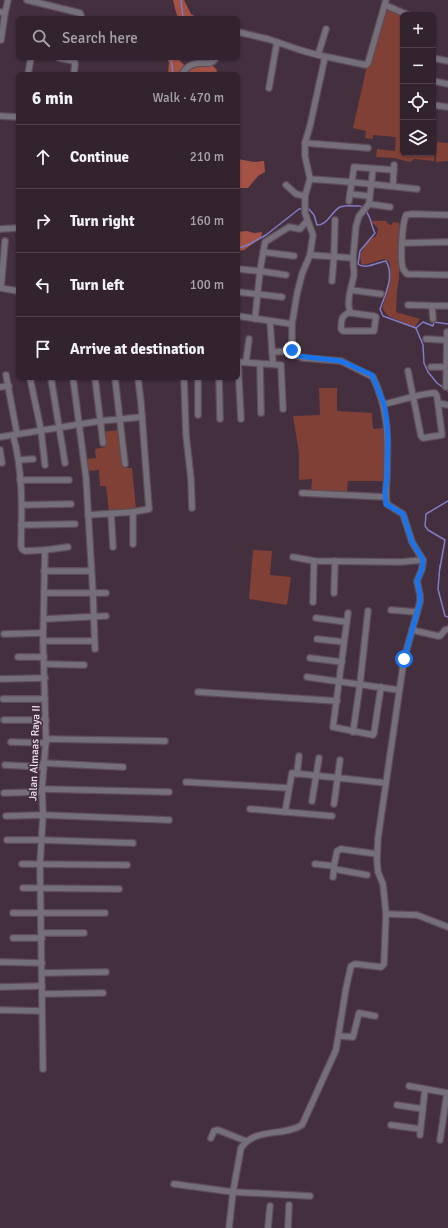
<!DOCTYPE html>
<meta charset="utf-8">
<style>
:root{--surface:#32232e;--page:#3d2f3a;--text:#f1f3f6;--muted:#a8a4aa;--line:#4d404a}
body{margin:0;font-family:Signika,sans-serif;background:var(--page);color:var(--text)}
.controls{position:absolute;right:12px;top:12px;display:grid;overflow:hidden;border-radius:6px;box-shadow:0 1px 3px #0004}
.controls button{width:36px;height:36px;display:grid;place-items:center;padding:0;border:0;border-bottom:1px solid var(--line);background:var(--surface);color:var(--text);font:20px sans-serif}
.stop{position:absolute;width:12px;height:12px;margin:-9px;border:3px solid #1a73e8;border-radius:50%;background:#fff}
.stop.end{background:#1a73e8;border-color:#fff;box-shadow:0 1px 4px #0008}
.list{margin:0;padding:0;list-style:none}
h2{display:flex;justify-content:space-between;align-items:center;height:52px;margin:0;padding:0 16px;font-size:17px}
h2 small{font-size:13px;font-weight:400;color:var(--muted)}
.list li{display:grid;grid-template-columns:26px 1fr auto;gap:12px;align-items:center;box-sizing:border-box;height:64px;padding:0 16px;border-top:1px solid var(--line)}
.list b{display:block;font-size:15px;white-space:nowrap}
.list em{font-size:13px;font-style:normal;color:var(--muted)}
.icon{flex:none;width:22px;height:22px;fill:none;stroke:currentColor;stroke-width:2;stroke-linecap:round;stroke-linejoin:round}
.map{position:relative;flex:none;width:448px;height:1228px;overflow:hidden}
.search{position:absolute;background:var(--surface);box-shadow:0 1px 3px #0004;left:16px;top:16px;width:224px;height:44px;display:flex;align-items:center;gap:10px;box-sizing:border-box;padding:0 14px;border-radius:6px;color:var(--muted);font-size:15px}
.panel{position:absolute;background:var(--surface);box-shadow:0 1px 3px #0004;left:16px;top:72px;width:224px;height:308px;border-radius:6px}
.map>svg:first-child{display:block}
.green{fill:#814036}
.forest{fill:#a35245}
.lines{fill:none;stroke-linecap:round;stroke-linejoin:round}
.stream{stroke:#817cc6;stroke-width:1.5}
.minor-casing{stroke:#5f4c59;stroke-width:8}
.minor{stroke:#756f79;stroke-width:5.5}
.route{stroke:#1a73e8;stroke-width:5}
.labels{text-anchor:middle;stroke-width:3.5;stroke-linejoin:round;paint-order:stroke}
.street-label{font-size:11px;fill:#efe2ea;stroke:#432f3d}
</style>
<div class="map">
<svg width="448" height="1228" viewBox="0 0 448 1228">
<rect width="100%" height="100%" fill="#432f3d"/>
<g class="green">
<polygon points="385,8 403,16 403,153 433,153 433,142 435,142 434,161 414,159 410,162 394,158 376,157 377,149 395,151 396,137 373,135 373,139 365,138 366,131 353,128 366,70"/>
<polygon points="437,142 448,143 448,161 436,162"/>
<path d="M372 221H386L388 224 392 225 393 222 399 223V278L397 290 396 312 420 319 415 327 388 316 382 308C388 292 393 278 389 261L384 259 363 265 361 263 360 255 369 239C376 238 378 234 378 228L372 223Z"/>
<polygon points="319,388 337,388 337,411 372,413 373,429 384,428 385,481 348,481 347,492 311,491 312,479 299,480 299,453 293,416 320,415"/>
<polygon points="119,430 123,468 132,468 136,509 109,511 106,486 100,486 99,470 88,471 87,459 96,458 95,449 105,447 103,432"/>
<polygon points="253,550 272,551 270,575 291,577 287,605 249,599"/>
</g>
<g class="forest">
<polygon points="173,0 184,0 191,14 198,18 178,18 175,9"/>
<path d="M167 58H177L185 66C193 62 199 60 208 61L217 70 216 74H168L169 63Z"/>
<polygon points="238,159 254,162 264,161 265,172 258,176 248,188 238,188"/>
<polygon points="247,231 254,233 262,232 261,238 244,250 238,251 238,232"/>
</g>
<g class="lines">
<g class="stream">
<polyline points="181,0 183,18"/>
<polyline points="171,58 173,74"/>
<path d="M365 210C371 216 371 226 375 233L360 251 358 264C366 270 378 262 386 261 395 276 385 295 380 309L383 316 416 328 423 345 424 363 428 372 437 383 448 391"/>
<path d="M238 248 248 245 266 235 299 209 308 208 314 215 317 225C328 225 331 212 340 207 346 205 354 206 360 206L363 208"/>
<polyline points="416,328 423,322 433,326 434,322 448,324"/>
<polyline points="448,501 426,514 425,526 428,530 445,540 440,568 440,565 438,589 445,616 448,617"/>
</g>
<g class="minor-casing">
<g id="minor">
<polyline points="27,0 80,13 82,18"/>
<polyline points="385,5 408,15"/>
<polyline points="0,12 5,13 8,0"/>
<polyline points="238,32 268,39 300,50 318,55 366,65 368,63 386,0"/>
<polyline points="1,40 5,13"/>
<polyline points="318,55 326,29"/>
<polyline points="59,58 74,61 75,63 74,74"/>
<polyline points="433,58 448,61"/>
<polyline points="28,74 31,58"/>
<path d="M182 74C185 69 189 65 195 64 203 61 210 67 216 58"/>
<polyline points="433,81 448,84"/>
<polyline points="269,88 277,42"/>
<polyline points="433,105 447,107"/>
<polyline points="0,116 18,117"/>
<polyline points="305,143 368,148"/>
<polyline points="310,179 351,182 417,189"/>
<polyline points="286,185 296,194 305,196"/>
<polyline points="393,186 394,165"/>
<polyline points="369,196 350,194 354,167 394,170"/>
<polyline points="349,201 350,194"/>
<polyline points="369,204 390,207"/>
<path d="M448 215 412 214 406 215C402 224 400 259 403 269 404 270 406 273 407 274L448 275"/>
<polyline points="0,229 18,228"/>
<polyline points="402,243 448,242"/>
<polyline points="263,252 294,256"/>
<polyline points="310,255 353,258 356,226 359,216 369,204 373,169"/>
<polyline points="238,269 260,271 286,275"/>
<polyline points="332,281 334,256 335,220"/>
<polyline points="0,288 18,291"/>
<polyline points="1,288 5,241"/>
<polyline points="351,290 381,294"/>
<polyline points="238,292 282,297"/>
<polyline points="408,305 448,306"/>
<polyline points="432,306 433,319"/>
<path d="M350 312C340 317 342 319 341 329L343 331H374L376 317 374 316 351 313C345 303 352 286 354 275 354 269 353 264 353 258"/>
<polyline points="238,316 292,324"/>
<polyline points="255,319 260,271 265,242 289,227 300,229 307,221"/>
<polyline points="270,321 273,364"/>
<polyline points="426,339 446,340"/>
<polyline points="272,352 292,351"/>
<polyline points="238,362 281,365 283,409"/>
<polyline points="238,362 241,419"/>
<polyline points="246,362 249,339"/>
<polyline points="260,364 261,413"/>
<polyline points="431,367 448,367"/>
<polyline points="6,375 17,434"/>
<polyline points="30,378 41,430 45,465"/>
<polyline points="51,378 65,463"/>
<polyline points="73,378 86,477 93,594 95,649"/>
<polyline points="95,378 103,443"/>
<polyline points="115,378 125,464"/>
<polyline points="184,378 186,435 191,479 192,508"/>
<polyline points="198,378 198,415"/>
<polyline points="219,378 220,419"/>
<polyline points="0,387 9,386"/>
<polyline points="446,387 447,332"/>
<polyline points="438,403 448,405"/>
<path d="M384 404C396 402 425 392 435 393L437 396 442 435 423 438 421 436 408 371"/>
<path d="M13 435C23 471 22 508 21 546L22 549 25 551 45 550 43 641 46 739 42 789 43 815 40 864 43 1069"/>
<polyline points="0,437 100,421 142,417"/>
<polyline points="0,450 2,463"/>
<polyline points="19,460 33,459"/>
<polyline points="20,480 69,480"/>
<polyline points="302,493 386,497"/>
<polyline points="22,505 71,504"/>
<polyline points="133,512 133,544"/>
<polyline points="111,513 113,547"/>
<polyline points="88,515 133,512 149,509 141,403 138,378"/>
<polyline points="21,525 75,524"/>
<polyline points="45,550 68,547"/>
<polyline points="293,557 314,561 401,562 423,560"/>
<polyline points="44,571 91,571"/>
<polyline points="44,593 106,593"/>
<polyline points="334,593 335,561"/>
<polyline points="313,602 314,561"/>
<polyline points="391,610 417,612"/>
<polyline points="348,613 333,727 373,735 374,733 381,687"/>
<polyline points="316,618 347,622"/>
<polyline points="44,619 106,616"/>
<polyline points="412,630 438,636 440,636 445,630 448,629"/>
<polyline points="4,634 43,633"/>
<polyline points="317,639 344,642"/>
<polyline points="43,641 94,641"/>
<polyline points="18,657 44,657"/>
<polyline points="310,658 342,662"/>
<polyline points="44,664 84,665"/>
<polyline points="307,677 399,690"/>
<polyline points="1,679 45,678"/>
<polyline points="198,692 337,701"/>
<polyline points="3,699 45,699"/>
<polyline points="4,720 46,720"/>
<polyline points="353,732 360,684 368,611"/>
<polyline points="46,739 165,741"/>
<polyline points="11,742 46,743"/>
<polyline points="43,763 123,767"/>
<polyline points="5,765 43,767"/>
<polyline points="297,774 299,756"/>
<polyline points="186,782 289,788"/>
<polyline points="42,789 169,792"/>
<polyline points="4,793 42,792"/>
<polyline points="312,801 319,758"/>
<polyline points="334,804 340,760"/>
<polyline points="250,809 332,816"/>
<polyline points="285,812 292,773 386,783"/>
<polyline points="6,816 43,815 169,820"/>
<polyline points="7,840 41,840 133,843"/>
<polyline points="22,864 127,865"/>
<polyline points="315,864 334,866 337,851 341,849 377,854"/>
<polyline points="334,869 367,875"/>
<polyline points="333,877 334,867"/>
<polyline points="23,888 119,889"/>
<polyline points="13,913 105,913"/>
<polyline points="386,914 417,915 448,927"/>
<polyline points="42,933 84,933"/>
<polyline points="13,938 42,938"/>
<polyline points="0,962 42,963"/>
<polyline points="42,973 106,972"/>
<polyline points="0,987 42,986"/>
<polyline points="42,994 103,993"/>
<polyline points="0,1010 42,1011"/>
<polyline points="339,1036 353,1037 359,1013 375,1016"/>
<polyline points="409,1086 448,1093"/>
<polyline points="397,1105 423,1109"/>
<polyline points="391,1125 420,1129"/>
<polyline points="420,1135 425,1089"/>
<polyline points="211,1138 214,1131 218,1130 246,1141"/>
<polyline points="440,1140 447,1093"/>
<polyline points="174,1184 233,1192 310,1196"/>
<path d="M229 1228 233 1192 241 1148C255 1127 283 1137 302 1125L336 1050 346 988 351 966 355 964 381 967 384 964 386 914 383 884 378 872 377 860 378 838 404 659 420 602V595L417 581 422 569 423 560 412 542 403 514 387 504C385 493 387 484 387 473 388 437 389 411 373 377L341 361 303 358 295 355 292 350V324L297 294 302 274 310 255 313 235 305 213V196L310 179 305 156V143L310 126 325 57"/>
<polyline points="268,1228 270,1206"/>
<polyline points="288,1228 289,1205"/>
</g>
</g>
<use href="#minor" class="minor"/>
</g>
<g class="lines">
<polyline class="route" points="292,350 295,355 298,356 341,361 372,375 384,404 386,416 388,437 387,478 385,492 386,504 403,514 412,542 421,556 423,560 422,569 417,581 420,595 420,602 404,659"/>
</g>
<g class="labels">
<g class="street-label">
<text transform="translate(34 753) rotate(-88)" y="4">Jalan Almaas Raya II</text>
</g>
</g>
</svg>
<div class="controls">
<button>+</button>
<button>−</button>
<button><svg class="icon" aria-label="locate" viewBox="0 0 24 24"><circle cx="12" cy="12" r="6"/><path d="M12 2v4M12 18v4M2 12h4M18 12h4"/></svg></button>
<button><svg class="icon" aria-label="layers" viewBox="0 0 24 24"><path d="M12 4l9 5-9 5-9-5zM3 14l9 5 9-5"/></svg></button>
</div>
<div class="stop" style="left:404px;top:659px"></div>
<div class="stop end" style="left:292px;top:350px"></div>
<div class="search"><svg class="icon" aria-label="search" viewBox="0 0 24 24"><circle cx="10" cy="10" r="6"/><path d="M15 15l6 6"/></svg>Search here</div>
<section class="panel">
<h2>6 min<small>Walk · 470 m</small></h2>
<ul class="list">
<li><svg class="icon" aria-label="ahead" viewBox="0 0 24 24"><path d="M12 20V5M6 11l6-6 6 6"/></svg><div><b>Continue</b></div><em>210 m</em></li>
<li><svg class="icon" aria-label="right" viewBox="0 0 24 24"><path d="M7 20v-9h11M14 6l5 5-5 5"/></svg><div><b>Turn right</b></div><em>160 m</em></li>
<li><svg class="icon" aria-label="left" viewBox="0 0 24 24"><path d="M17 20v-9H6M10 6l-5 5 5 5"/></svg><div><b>Turn left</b></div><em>100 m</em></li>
<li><svg class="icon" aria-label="arrive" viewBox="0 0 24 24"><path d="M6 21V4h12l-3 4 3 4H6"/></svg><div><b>Arrive at destination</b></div></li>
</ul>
</section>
</div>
